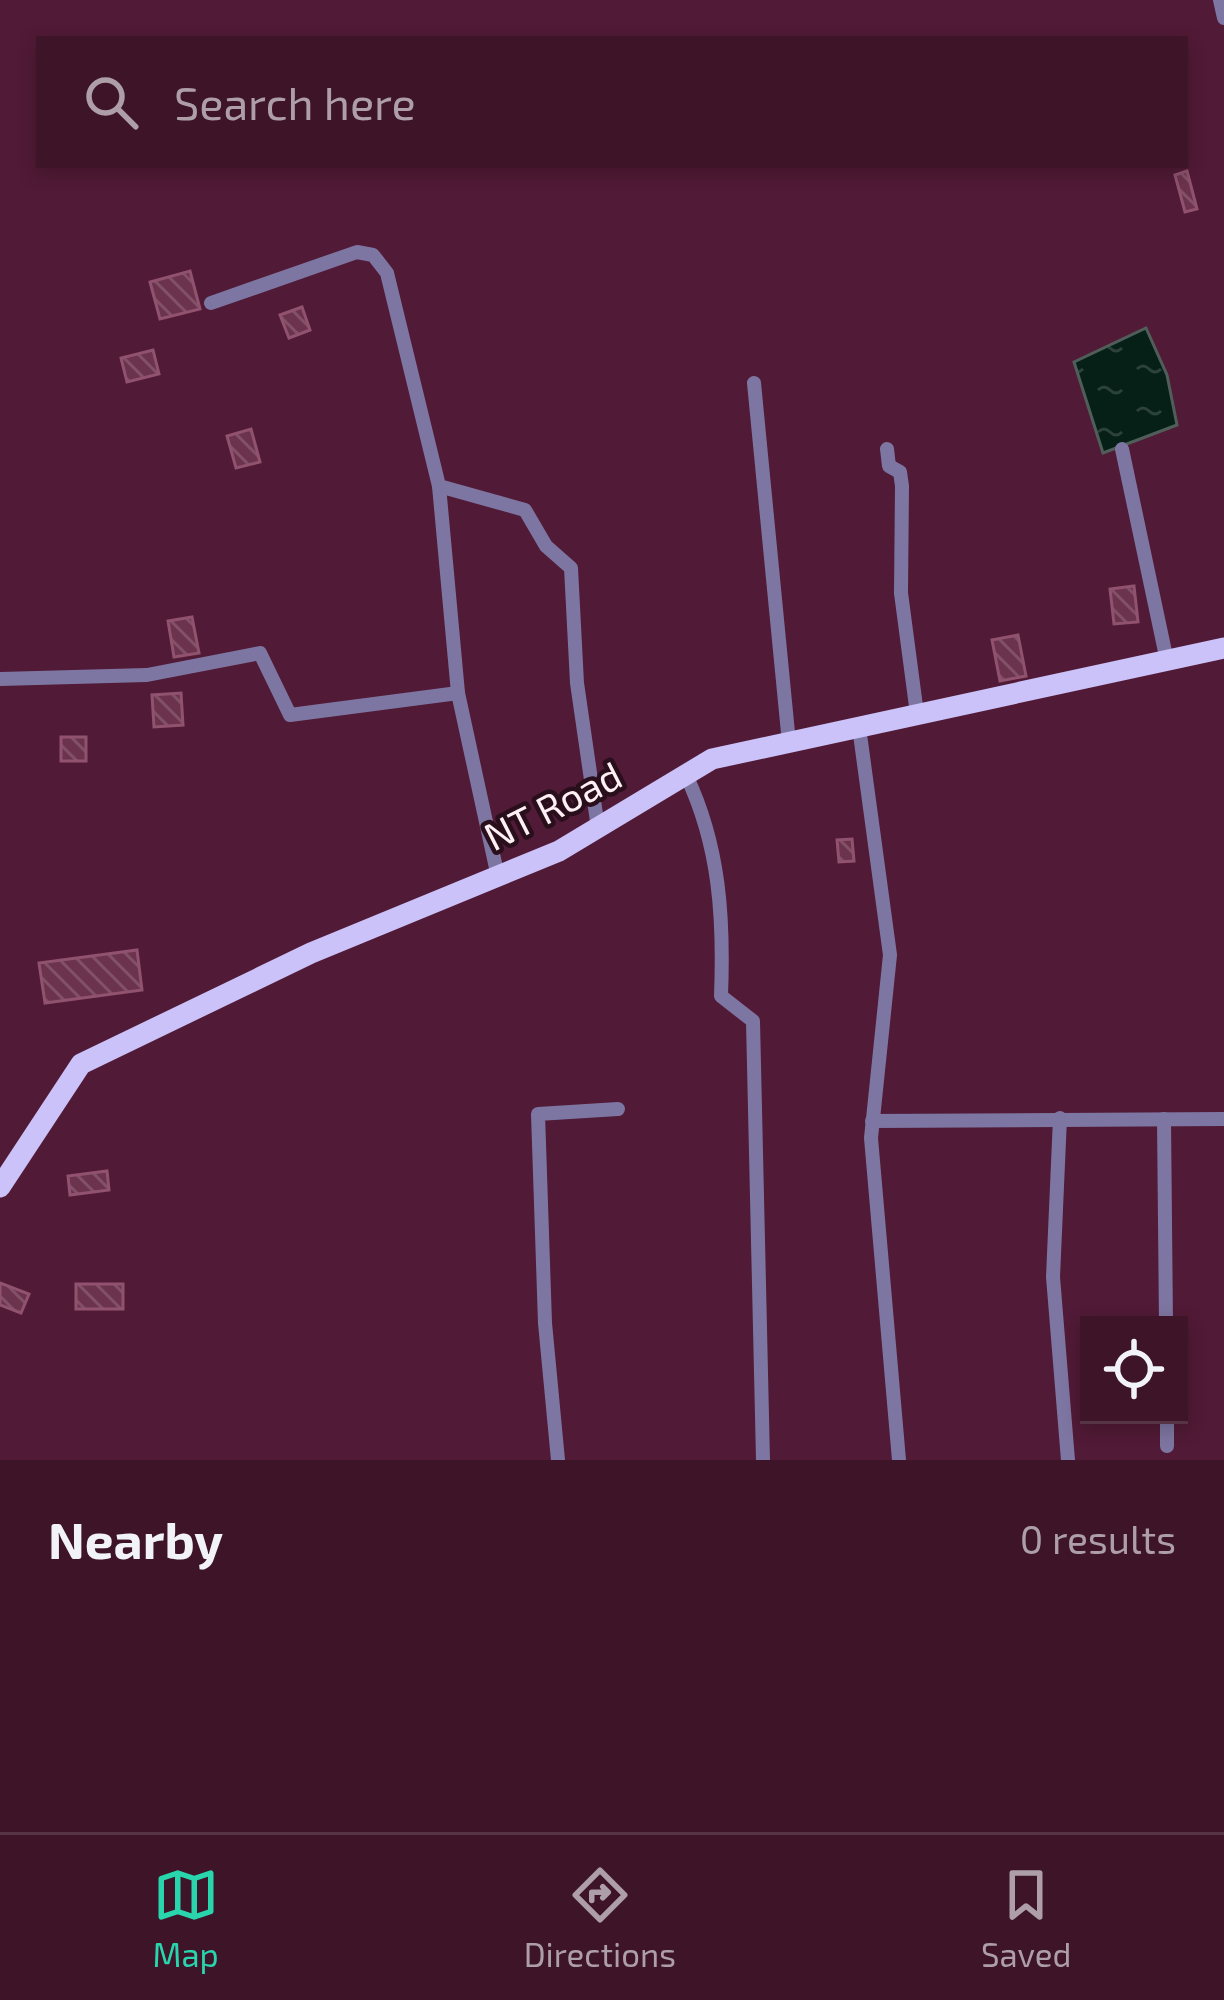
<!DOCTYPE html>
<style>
:root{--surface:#3d1428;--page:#441d30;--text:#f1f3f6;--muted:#ad9ea8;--line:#563345;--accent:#29d5ad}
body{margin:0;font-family:"Exo 2",sans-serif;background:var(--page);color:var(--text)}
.controls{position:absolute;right:36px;bottom:36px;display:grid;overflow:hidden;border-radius:0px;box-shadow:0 6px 18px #0003}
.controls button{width:108px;height:108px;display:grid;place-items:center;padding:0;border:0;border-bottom:3px solid var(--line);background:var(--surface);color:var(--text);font:60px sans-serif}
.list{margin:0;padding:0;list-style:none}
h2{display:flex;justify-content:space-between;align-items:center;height:156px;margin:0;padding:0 48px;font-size:51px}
h2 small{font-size:39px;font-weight:400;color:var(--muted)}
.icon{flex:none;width:66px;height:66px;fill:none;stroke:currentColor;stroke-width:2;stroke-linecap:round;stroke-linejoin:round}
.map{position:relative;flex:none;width:1224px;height:1460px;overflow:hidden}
.search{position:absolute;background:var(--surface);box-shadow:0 6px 18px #0003;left:36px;right:36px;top:36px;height:132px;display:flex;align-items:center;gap:30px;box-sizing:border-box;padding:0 42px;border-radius:0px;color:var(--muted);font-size:45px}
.sheet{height:372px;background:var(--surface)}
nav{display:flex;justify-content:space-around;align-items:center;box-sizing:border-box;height:168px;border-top:3px solid var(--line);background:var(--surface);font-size:33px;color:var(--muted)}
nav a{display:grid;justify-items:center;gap:6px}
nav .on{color:var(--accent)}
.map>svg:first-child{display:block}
.water{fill:url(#water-ripples);stroke:#505e5a;stroke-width:3}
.building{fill:url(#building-back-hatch);stroke:#90526e;stroke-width:3}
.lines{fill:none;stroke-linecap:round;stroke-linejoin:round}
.street{stroke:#7e76a2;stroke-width:14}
.primary{stroke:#cac2f8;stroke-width:21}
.labels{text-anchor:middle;stroke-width:9;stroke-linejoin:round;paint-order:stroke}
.street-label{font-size:39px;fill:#feeff5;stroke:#280f1b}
</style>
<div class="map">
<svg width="1224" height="1460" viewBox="0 0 1224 1460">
<defs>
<pattern id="water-ripples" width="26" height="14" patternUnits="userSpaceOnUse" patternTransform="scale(3)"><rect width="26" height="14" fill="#062018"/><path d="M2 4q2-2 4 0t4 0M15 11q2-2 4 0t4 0" fill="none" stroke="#2b413a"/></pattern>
<pattern id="building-back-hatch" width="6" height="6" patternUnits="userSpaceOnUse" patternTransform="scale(3)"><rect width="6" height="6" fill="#6c334e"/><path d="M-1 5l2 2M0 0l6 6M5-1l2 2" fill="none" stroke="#825168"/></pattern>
</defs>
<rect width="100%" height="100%" fill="#511a36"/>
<polygon class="water" points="1146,328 1167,375 1177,425 1103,453 1074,362"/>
<g class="building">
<polygon points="1187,171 1197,209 1185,212 1175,175"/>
<polygon points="190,271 200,309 160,319 150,282"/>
<polygon points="302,307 310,330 289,338 280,315"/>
<polygon points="153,350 159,374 127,382 121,358"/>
<polygon points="251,429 260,462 236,468 227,436"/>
<polygon points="1134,586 1138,622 1114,624 1110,589"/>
<polygon points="192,617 199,653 174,657 168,621"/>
<polygon points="1018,635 1026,676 1000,681 992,640"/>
<polygon points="181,693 183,725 154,727 152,695"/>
<rect x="61" y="737" width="25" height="24"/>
<polygon points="852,839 854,861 839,862 837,840"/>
<polygon points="137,950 142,990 45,1003 39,963"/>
<polygon points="107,1171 109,1190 70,1195 68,1176"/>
<polygon points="0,1283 29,1294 21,1313 0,1305"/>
<rect x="76" y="1284" width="47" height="25"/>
</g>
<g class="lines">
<g class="street">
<polyline points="1220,0 1224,18"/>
<polyline points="211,303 357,252 373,255 387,273 439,486 525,510 546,546 571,568 577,683 598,828"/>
<polyline points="754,383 789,743"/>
<polyline points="887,449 889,466 900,472 902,486 901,593 917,714"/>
<polyline points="1122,449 1167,661"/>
<polyline points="439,486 458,693"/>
<polyline points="0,679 147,675 260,653 290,715 458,693 498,877"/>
<polyline points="859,727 890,955 871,1138 899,1460"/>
<path d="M686 775C720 846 724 919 721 996L753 1021 763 1460"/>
<polyline points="1060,1118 1053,1277 1068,1460"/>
<polyline points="1164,1119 1166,1325"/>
<polyline points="872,1121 1224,1119"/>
<polyline points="1167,1415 1167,1446"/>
<polyline points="558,1460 545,1323 538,1114 618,1109"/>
</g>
<polyline class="primary" points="0,1187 81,1064 311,953 559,851 712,759 1224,648"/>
</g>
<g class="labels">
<g class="street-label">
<text transform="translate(553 806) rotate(-27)" y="14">NT Road</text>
</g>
</g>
</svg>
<div class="controls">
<button><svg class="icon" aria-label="locate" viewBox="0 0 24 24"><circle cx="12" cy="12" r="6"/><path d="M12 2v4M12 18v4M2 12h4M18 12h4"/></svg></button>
</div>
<div class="search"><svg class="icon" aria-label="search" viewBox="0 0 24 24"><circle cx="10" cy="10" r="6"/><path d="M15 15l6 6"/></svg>Search here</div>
</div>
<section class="sheet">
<h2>Nearby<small>0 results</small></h2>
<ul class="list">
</ul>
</section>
<nav>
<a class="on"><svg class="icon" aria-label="map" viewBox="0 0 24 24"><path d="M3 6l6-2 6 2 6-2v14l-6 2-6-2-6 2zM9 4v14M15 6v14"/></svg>Map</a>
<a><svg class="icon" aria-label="directions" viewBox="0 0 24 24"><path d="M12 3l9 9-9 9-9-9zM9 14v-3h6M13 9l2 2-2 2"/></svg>Directions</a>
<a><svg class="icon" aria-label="saved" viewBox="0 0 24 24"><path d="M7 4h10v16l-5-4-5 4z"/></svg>Saved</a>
</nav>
